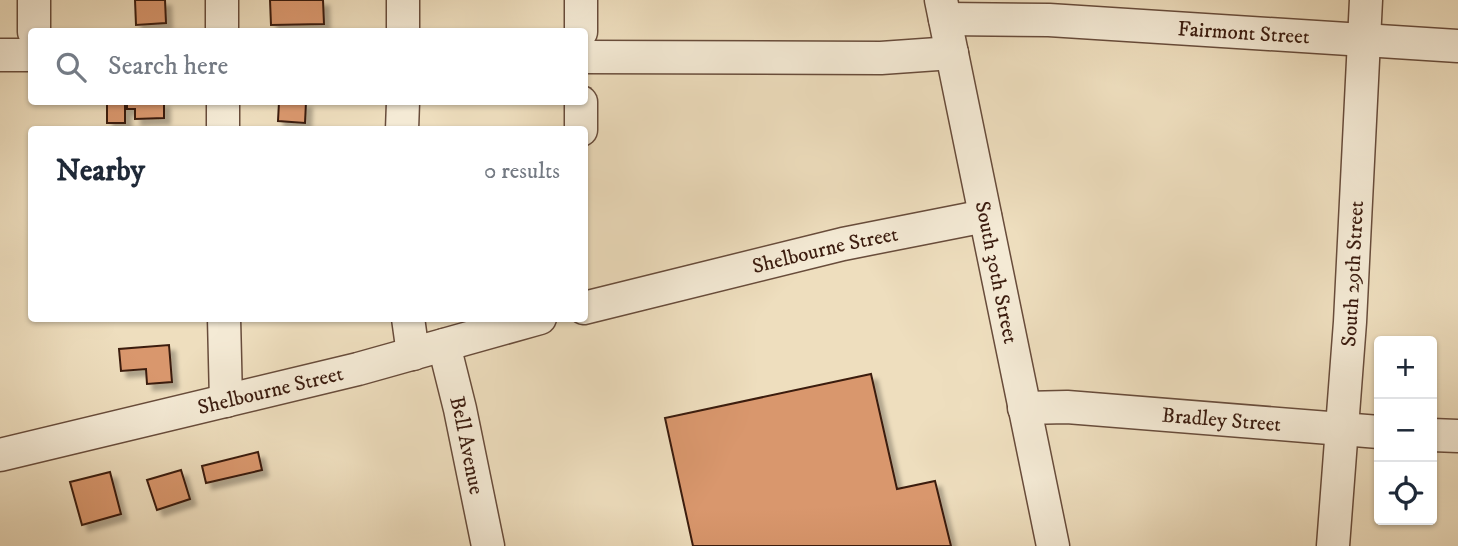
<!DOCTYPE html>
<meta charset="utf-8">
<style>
:root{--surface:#fff;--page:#f2f2f3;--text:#1f2937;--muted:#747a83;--line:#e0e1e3}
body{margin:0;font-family:"IM FELL DW Pica",serif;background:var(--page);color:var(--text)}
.controls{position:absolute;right:21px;bottom:21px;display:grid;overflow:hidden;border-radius:7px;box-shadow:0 2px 5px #0004}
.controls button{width:63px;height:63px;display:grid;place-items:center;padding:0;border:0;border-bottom:2px solid var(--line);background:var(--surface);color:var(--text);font:35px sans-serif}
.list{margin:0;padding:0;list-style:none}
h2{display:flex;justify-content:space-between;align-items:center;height:91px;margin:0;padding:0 28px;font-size:30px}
h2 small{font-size:23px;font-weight:400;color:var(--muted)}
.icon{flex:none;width:38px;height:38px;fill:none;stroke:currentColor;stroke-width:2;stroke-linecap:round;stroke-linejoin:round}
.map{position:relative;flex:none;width:1458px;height:546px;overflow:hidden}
.search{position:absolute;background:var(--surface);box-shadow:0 2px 5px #0004;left:28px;top:28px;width:560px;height:77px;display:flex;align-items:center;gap:18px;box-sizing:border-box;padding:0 24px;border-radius:7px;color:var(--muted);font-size:26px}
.panel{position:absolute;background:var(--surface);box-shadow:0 2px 5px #0004;left:28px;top:126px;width:560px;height:196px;border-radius:7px}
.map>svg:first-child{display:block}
.building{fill:#d9976d;stroke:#3b1c0f;stroke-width:2;filter:url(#shadow)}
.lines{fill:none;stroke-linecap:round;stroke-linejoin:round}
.minor-casing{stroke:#684c3b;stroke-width:35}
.minor{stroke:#f4ead5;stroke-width:32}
.labels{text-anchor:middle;stroke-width:5;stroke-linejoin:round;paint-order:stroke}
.street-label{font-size:21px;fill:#3b1c0f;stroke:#f4ead5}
</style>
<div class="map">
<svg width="1458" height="546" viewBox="0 0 1458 546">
<defs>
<filter id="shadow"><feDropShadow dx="6" dy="6" stdDeviation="2" flood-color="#0004"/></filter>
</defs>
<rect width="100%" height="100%" fill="#eedebe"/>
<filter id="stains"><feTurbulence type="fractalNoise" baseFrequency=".00286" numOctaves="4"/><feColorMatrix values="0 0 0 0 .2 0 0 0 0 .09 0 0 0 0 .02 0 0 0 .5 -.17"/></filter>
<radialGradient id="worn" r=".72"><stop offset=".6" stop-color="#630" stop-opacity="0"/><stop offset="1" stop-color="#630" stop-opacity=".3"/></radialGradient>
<g class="building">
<polygon points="135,0 165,0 166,23 136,25"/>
<polygon points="270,0 323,0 324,24 271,25"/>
<rect x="107" y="102" width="18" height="21"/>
<polygon points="127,102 164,102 164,118 135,119 135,109 127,109"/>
<polygon points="279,102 306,102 305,123 278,121"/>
<polygon points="169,345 172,382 147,384 146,369 121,371 119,349"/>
<polygon points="871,374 897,489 935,481 951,546 693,546 665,418"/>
<polygon points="258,452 262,470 206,483 202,466"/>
<polygon points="181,470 190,499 157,510 147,480"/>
<polygon points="110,472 121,514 82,525 70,482"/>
</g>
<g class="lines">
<g class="minor-casing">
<g id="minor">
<polyline points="222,0 222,32"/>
<polyline points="403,0 403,32"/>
<polyline points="581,0 581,32"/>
<path id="s1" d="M941 0 1053 546"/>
<path id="s2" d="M945 19 1049 20 1458 46"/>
<polyline points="34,32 34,0"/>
<polyline points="0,55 32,55"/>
<polyline points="584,57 881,58 952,53"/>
<polyline points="223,102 223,130"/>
<polyline points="581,102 581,130"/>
<polyline points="402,130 403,102"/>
<path id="s3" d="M584 308 843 244 985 216"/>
<polyline points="224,318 226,401"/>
<polyline points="408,318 413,354"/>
<path id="s4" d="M444 345 460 409 488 546"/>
<path id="s5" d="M1024 408 1067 407 1379 432"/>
<polyline points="1432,435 1458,436"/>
<path id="s6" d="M0 455 358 369 540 318"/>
<path id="s7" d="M1333 546 1350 322 1366 0"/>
</g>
</g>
<use href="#minor" class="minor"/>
</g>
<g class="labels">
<g class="street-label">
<text dy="7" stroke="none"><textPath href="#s2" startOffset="299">Fairmont Street</textPath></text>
<text dy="7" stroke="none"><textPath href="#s3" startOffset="248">Shelbourne Street</textPath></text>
<text dy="7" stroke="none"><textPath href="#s1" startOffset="278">South 30th Street</textPath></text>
<text dy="7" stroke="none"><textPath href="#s7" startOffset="273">South 29th Street</textPath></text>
<text dy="7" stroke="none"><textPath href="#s6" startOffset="278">Shelbourne Street</textPath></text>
<text dy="7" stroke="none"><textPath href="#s5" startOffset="198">Bradley Street</textPath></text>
<text dy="7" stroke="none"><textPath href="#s4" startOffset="103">Bell Avenue</textPath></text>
</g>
</g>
<rect width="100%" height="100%" filter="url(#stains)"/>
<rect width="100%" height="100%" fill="url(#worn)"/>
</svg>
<div class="controls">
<button>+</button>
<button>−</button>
<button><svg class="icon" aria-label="locate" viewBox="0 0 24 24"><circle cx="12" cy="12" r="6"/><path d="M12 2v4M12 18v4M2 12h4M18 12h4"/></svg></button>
</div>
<div class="search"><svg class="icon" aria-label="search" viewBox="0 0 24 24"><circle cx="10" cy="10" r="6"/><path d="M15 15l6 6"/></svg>Search here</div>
<section class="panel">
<h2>Nearby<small>0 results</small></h2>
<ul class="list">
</ul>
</section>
</div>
